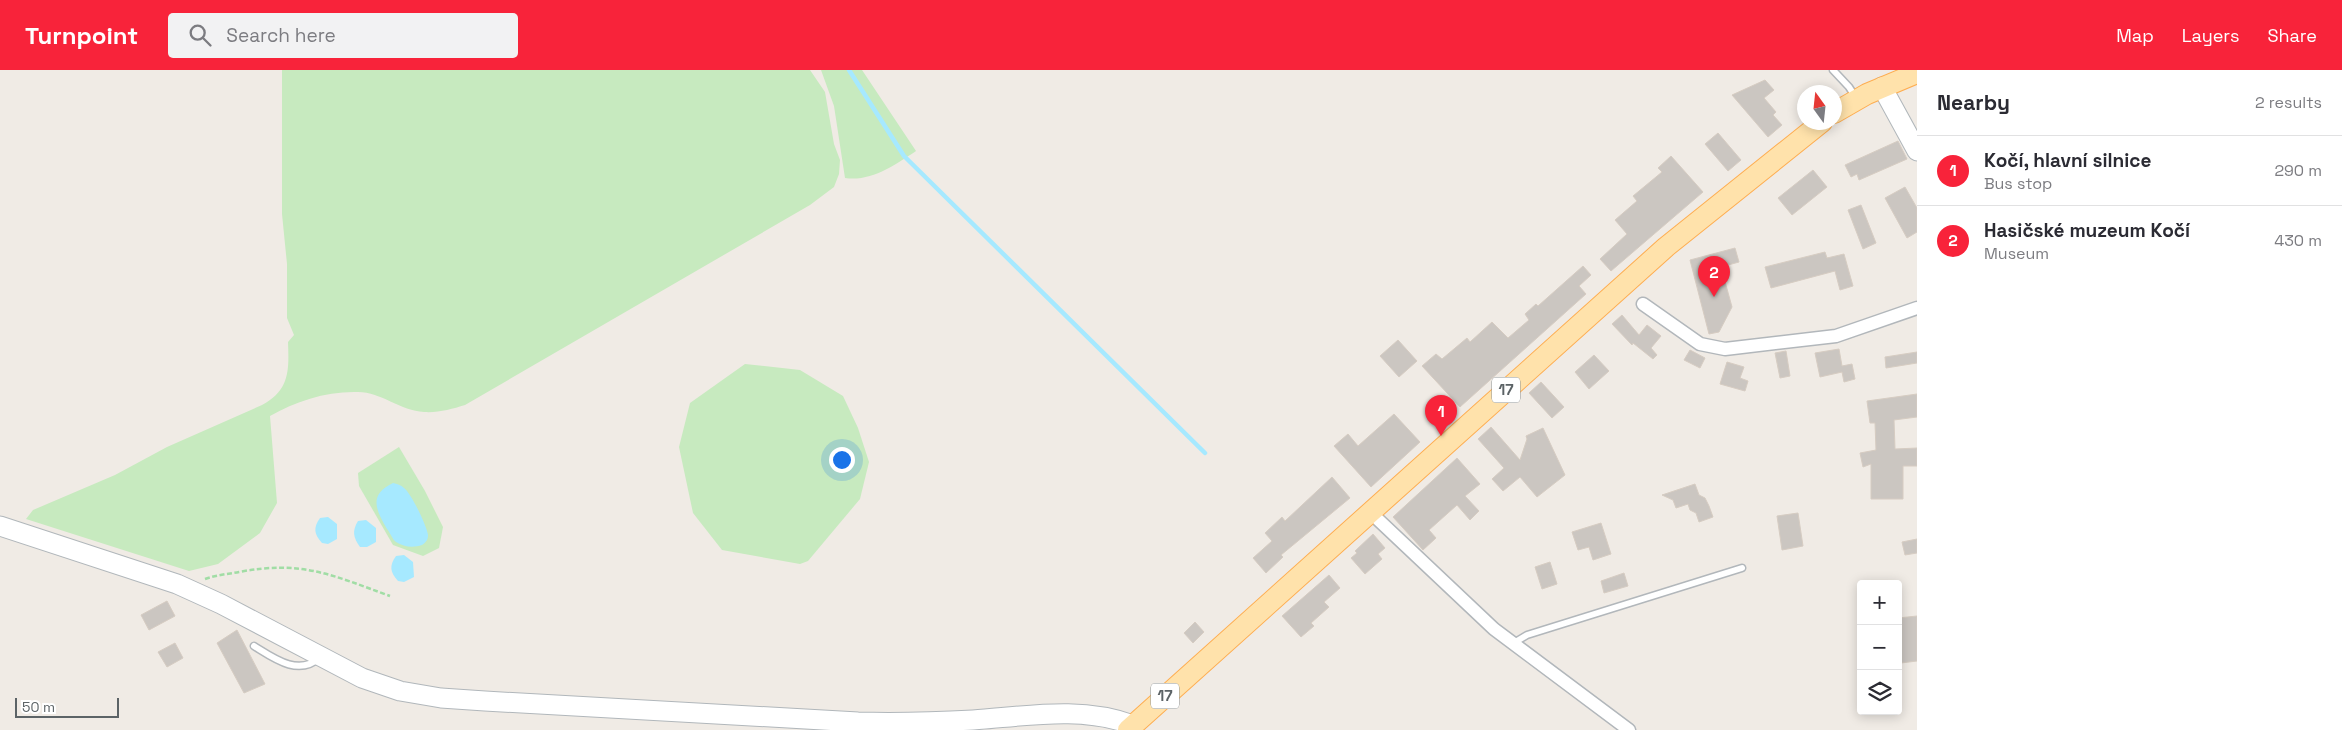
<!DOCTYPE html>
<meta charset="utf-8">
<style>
:root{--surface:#fff;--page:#f2f2f3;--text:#2b2b33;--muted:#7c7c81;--line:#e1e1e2;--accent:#f8233a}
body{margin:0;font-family:"Space Grotesk",sans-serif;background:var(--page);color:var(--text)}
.controls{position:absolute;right:15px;bottom:15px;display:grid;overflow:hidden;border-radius:5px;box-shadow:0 2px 12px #0003}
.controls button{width:45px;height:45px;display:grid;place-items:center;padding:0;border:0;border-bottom:1px solid var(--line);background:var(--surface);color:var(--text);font:25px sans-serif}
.compass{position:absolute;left:1797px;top:15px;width:45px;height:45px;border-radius:50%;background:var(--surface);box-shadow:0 2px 12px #0003;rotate:345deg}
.scale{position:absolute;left:15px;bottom:12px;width:104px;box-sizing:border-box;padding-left:5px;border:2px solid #5c6366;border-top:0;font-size:14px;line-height:18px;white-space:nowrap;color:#5c6366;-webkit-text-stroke:4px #fff;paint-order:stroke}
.you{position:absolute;left:841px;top:389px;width:18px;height:18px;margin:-12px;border:4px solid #fff;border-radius:50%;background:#1a73e8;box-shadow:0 0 0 8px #1a73e833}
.badge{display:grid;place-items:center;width:32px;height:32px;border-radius:50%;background:var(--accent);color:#fff;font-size:16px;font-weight:700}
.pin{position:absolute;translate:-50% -41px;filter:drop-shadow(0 1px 2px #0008)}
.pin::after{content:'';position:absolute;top:26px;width:18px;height:15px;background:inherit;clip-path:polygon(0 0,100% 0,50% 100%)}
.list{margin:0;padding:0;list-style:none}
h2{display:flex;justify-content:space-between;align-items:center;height:65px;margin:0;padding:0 20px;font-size:21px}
h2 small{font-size:16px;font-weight:400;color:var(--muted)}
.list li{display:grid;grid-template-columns:32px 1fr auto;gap:15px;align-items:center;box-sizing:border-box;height:70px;padding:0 20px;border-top:1px solid var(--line)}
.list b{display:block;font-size:19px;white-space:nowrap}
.list p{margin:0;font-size:16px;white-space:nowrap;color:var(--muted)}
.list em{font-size:16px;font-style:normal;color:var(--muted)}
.icon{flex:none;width:28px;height:28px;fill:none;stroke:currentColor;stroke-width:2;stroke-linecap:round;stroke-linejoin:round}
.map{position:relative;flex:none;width:1917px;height:660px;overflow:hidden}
header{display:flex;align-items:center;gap:30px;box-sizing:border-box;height:70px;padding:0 25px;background:var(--accent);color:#fff}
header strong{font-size:24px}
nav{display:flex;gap:28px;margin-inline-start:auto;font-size:18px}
.search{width:350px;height:45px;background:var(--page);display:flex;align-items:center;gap:12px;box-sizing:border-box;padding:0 18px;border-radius:5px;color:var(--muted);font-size:19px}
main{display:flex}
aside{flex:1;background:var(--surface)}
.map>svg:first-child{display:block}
.green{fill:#c7eabf}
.water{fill:#a6e9ff}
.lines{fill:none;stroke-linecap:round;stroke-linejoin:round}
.stream{stroke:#a6e9ff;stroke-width:4.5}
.building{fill:#cbc6c1;stroke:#d6ccc2}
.lane-casing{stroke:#b2b7bb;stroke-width:9}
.street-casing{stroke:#b2b7bb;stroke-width:15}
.secondary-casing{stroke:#b1b7bb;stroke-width:21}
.primary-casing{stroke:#fead50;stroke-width:22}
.path{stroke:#a1dda5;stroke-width:2.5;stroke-dasharray:5 2.5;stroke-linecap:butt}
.lane{stroke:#fff;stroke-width:6}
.street{stroke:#fff;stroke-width:12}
.secondary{stroke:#fff;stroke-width:19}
.primary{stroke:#ffe2ab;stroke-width:20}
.labels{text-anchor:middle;stroke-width:4;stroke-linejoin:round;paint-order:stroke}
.shield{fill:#fff;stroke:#8d9294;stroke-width:1}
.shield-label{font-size:15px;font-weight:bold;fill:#5c6366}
</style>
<header>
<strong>Turnpoint</strong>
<div class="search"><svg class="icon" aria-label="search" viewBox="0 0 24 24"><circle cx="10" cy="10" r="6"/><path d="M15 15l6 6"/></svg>Search here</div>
<nav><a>Map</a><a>Layers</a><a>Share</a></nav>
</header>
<main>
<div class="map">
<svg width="1917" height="660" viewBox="0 0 1917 660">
<rect width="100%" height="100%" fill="#f0ebe5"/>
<g class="green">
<path d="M282 0H810L825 22 834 74 840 90 839 104 834 117 810 135 465 335C452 339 438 343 424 342 401 341 381 322 358 322 327 321 296 331 270 346L277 433 260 463 218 494 189 501 26 449 33 440 115 405 167 377 262 335C290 320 289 300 288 272L294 265 287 248V194L282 144Z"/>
<path d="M821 0H862L916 81C895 95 871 112 845 108L834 36Z"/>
<polygon points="745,294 800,300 843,326 858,358 869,392 860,429 808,491 800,494 722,480 693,443 679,377 690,333"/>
<polygon points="399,377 425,421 443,457 439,478 423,486 393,475 359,416 358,403"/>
</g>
<g class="water">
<path d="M393 413C397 414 401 415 404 418 411 423 427 456 428 465 428 470 426 472 422 475 413 478 404 477 396 472 392 469 390 462 387 459 376 440 368 425 393 413Z"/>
<path d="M328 447 337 454V469L328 474 322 473C314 464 313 458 320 448Z"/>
<path d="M366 450 376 458V472L367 477H360C353 467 352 461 358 451Z"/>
<path d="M404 485 413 492 414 507 404 512 398 511C390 502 389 496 396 486Z"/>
</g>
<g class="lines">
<polyline class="stream" points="849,0 904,86 1205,383"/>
</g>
<g class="building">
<polygon points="1765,10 1774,20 1764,28 1776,42 1773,45 1782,55 1768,67 1732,25"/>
<polygon points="1718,63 1741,90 1728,101 1705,74"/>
<polygon points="1898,71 1907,89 1859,110 1857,104 1851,107 1845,95"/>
<polygon points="1671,86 1703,122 1611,201 1600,189 1627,164 1615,150 1637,131 1633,126 1662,102 1658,98"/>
<polygon points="1813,100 1827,117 1792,145 1778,128"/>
<polygon points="1905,117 1917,138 1917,162 1907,168 1885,128"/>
<polygon points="1861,135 1876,173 1863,179 1848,140"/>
<polygon points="1735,178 1739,192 1721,197 1732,237 1719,262 1709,264 1690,190"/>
<polygon points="1825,182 1827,188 1844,184 1853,216 1840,220 1835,201 1771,218 1765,197"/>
<polygon points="1583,196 1591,205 1579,216 1586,224 1460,337 1422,296 1436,284 1442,289 1467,268 1470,272 1492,252 1508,268 1529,250 1525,244 1536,234 1538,236"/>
<polygon points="1622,245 1639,265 1647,255 1661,266 1651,278 1657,285 1653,289 1633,273 1632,275 1612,254"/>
<polygon points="1398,270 1417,291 1399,307 1380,286"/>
<polygon points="1839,279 1842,296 1852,294 1855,309 1844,312 1842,302 1820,307 1815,283"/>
<polygon points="1690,280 1705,288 1700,298 1684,290"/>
<polygon points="1786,281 1790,306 1780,308 1775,283"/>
<polygon points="1917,282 1917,293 1886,298 1885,287"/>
<polygon points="1594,285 1609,301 1589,319 1575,302"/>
<polygon points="1727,292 1744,297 1740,308 1748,311 1745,321 1720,314"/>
<polygon points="1541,312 1564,337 1552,348 1529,323"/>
<polygon points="1917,324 1917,347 1894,350 1895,379 1917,378 1917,396 1903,396 1903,429 1871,429 1871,394 1863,397 1860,383 1876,380 1875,353 1870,353 1867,331"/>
<polygon points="1394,344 1420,372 1371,417 1334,376 1348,364 1358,376"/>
<polygon points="1491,357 1520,390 1527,369 1526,366 1543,358 1565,405 1537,427 1520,407 1503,421 1492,409 1504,398 1478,369"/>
<polygon points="1457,388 1480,414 1465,426 1479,441 1470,450 1457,435 1429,460 1436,468 1423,480 1393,447"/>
<polygon points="1332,407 1350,428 1281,485 1283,487 1266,503 1253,488 1272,471 1265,463 1282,447 1285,451"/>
<polygon points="1695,414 1699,425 1705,428 1709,436 1713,447 1699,452 1696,443 1690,440 1688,434 1676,438 1673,430 1662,425"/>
<polygon points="1798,443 1803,476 1782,480 1777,446"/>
<polygon points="1601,453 1611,484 1593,490 1589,477 1578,480 1572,462"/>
<polygon points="1373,464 1385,478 1378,484 1382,489 1365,504 1351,488 1357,483 1355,481"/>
<polygon points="1917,469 1917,483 1905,485 1902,472"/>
<polygon points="1550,492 1557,514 1542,519 1535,497"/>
<polygon points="1624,503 1628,516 1604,523 1601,511"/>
<polygon points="1329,505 1340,518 1324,532 1329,537 1311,553 1314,556 1301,567 1282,546"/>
<polygon points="167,531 175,546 149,560 141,545"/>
<polygon points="1917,546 1917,591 1901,593 1898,548"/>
<polygon points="1195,552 1204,562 1193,573 1184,563"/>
<polygon points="237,560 265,614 244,623 217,573"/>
<polygon points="175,573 183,588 167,597 158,582"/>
</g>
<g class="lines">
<g class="lane-casing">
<g id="lane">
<polyline points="1833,0 1849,17 1856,28"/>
<polyline points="1512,574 1527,565 1742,498"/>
<path d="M254 576C272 587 298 607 319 588"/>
</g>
</g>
<g class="street-casing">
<g id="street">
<polyline points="1643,234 1700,274 1725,279 1836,266 1917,238"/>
<polyline points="1370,442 1494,559 1629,660"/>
</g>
</g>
<g class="secondary-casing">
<g id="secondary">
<polyline points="1882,17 1917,81"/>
<path d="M0 456 177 514 221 534 362 608 400 621 441 628 485 631 858 652C897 653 935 652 973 650 1028 646 1081 636 1133 655"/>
</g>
</g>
<g class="primary-casing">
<g id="primary">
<polyline points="1834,43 1867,24 1917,3"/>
<polyline points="1128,660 1666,177 1822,52"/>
</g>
</g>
<path class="path" d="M205 509C216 505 228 504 239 502 302 490 332 505 390 526"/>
<use href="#lane" class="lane"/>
<use href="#street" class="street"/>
<use href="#secondary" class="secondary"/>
<use href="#primary" class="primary"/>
</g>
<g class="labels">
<g class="shield">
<rect x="1492" y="307.5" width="28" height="25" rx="4"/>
<rect x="1151" y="613.5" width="28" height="25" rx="4"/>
</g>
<g class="shield-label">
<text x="1506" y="325">17</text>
<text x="1165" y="631">17</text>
</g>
</g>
</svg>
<div class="controls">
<button>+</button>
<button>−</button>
<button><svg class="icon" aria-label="layers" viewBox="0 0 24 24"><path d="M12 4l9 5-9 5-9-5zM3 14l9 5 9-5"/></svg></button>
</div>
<svg class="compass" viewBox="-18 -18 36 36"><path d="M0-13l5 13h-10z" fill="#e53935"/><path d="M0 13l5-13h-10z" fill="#7c7c81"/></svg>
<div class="scale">50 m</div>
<div class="you"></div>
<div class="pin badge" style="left:1441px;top:366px">1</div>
<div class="pin badge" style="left:1714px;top:227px">2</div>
</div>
<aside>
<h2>Nearby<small>2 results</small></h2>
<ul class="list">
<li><span class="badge">1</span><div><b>Kočí, hlavní silnice</b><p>Bus stop</p></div><em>290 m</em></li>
<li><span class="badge">2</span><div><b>Hasičské muzeum Kočí</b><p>Museum</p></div><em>430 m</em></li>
</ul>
</aside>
</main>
